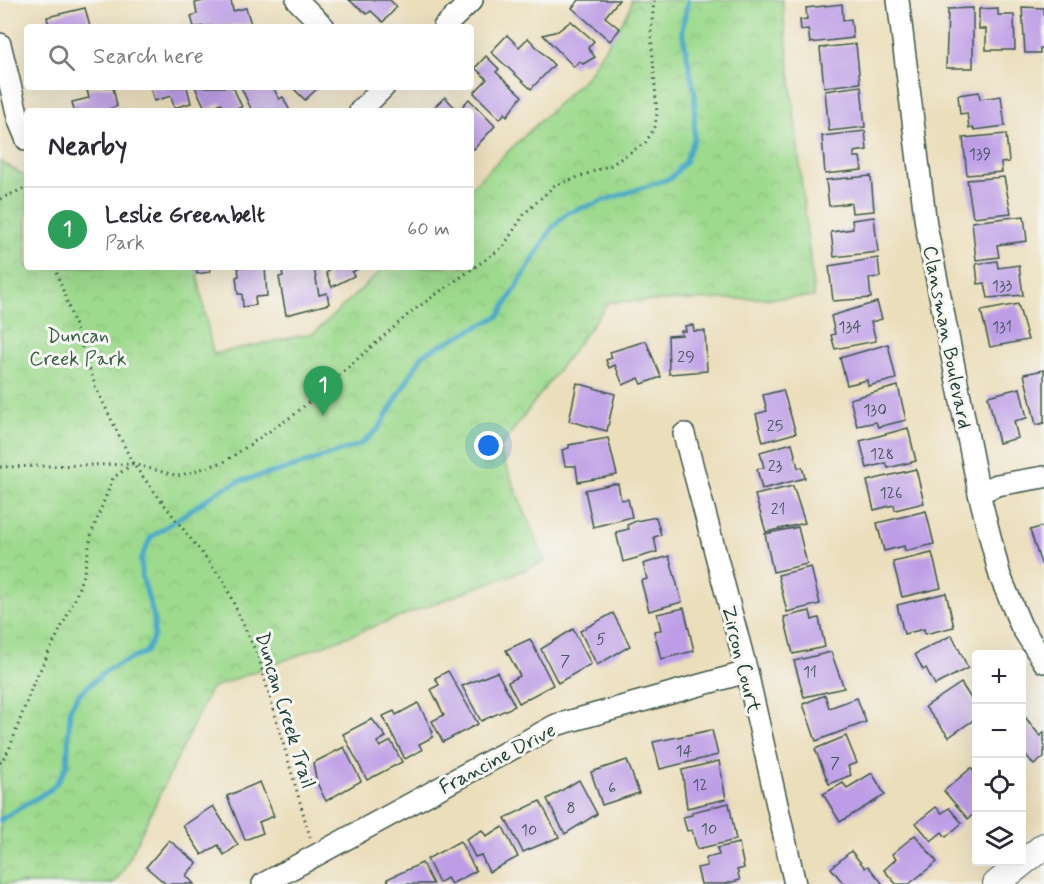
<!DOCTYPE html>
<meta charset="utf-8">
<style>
:root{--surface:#fff;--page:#f2f2f3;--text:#2b2b33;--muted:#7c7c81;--line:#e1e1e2;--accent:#d1495b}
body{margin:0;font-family:Mynerve,sans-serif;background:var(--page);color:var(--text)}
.controls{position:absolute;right:18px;bottom:18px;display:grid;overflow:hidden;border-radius:6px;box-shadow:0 6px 24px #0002}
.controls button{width:54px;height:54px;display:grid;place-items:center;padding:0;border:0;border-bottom:2px solid var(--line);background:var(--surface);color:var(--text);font:30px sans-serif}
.you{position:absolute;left:489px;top:446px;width:21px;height:21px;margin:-15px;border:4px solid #fff;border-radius:50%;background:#1a73e8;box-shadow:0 0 0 9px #1a73e833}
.badge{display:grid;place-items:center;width:39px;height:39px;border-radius:50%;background:var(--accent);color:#fff;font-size:20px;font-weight:700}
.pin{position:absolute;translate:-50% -50px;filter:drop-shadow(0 2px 3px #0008)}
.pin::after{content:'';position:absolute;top:32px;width:21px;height:18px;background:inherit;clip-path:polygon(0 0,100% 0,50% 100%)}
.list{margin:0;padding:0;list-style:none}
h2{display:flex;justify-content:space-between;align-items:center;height:78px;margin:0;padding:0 24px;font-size:26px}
h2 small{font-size:20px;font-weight:400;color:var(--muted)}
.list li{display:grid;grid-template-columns:39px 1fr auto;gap:18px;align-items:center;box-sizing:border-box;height:84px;padding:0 24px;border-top:2px solid var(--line)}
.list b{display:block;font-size:22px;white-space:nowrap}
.list p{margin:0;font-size:20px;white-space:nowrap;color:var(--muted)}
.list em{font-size:20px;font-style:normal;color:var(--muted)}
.icon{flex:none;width:33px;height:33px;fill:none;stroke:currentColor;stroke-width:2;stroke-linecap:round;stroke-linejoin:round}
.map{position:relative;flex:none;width:1044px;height:884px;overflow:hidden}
.search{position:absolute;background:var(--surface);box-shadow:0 6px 24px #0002;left:24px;top:24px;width:450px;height:66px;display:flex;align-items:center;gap:15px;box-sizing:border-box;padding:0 21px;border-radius:6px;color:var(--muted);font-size:22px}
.panel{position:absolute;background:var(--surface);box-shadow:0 6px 24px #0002;left:24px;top:108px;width:450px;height:162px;border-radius:6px}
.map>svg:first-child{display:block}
.park{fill:url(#park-crowns);stroke:#5e8c61;stroke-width:1.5}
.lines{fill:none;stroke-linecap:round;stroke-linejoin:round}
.stream{stroke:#48a9c8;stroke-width:5}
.building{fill:#bd9ee6}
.minor-casing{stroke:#3e5548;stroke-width:24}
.tertiary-casing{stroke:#3e5548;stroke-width:28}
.path{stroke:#3e5548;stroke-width:3;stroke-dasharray:1.5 4.5;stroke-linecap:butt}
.minor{stroke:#fff;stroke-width:21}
.tertiary{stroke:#fff;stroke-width:26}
.labels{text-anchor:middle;stroke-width:6;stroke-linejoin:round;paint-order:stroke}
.number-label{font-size:16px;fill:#465560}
.park-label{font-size:20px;fill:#385c46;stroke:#f6f6f2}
.street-label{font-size:20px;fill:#1f3d34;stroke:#f6f6f2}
</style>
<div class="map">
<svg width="1044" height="884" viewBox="0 0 1044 884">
<defs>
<pattern id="park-crowns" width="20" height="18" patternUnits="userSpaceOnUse" patternTransform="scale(1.5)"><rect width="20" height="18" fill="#9eda8e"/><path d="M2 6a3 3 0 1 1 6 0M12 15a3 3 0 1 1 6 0" fill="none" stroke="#88bc7b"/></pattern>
</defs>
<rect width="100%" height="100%" fill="#f6f6f2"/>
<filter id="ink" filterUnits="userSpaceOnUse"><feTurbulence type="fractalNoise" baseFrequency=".0167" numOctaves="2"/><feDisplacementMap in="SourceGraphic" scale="12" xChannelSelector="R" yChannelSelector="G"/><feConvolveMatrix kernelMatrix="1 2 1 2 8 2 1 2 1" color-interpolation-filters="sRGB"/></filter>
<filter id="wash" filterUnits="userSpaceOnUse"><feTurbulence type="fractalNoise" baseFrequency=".008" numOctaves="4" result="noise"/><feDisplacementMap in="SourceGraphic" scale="24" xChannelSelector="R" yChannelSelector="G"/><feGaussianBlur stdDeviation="1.35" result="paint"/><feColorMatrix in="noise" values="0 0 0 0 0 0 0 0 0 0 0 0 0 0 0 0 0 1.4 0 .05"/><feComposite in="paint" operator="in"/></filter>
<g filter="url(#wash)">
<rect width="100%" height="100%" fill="#ebdebb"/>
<polygon class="park" points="631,0 782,0 814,297 609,302 499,449 545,562 211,688 123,871 113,884 0,884 0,161 27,177 27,267 196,267 213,354 314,333 385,267 471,267 471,187 587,76 630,9"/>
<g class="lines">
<polyline class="stream" points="0,820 50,790 59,780 67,765 70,709 79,694 108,669 146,652 154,636 154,618 142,576 141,559 151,537 220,490 240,481 294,467 361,444 379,428 423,354 499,316 552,228 567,213 671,178 685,162 694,139 695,95 682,30 688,0"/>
</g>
<g id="blocks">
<g class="building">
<polygon points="208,0 231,0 233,11 246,8 251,24 194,27 191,16 197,14 195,3"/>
<polygon points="349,0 390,0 397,7 383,22 371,11 367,14"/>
<polygon points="579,0 619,0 605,17 620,29 610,41 572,8"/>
<polygon points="842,4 843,20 851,19 853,38 810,43 808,29 801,30 800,20 807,19 806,8"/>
<polygon points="1022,7 1044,8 1044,48 1040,48 1040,53 1025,53"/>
<polygon points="85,8 90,27 49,27 47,17"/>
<polygon points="973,8 973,68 946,68 948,9"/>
<polygon points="998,8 998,15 1014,15 1015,50 986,50 986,29 979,29 979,9"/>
<polygon points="571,21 594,41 588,48 595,57 583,64 579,61 574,67 543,35 558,31"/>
<polygon points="507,35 519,47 528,38 554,65 531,89 491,52"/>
<polygon points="856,44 860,83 824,87 820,48"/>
<polygon points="486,56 499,69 496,72 522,96 507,116 505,113 500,119 474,93 487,79 475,68"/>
<polygon points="861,86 865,127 829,131 825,91"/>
<polygon points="99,87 113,87 117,106 104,111 74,111 72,102 89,98 87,90"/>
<polygon points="150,87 187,87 191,103 174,108 171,96 154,101"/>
<polygon points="195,87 233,87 242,107 225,111 221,103 206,110"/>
<polygon points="241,87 273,87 279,99 283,97 290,111 252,111"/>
<polygon points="292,87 319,87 305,100"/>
<polygon points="979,92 980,99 1001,96 1005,126 974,130 974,128 969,128 967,113 960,114 958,95"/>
<polygon points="445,97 458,111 469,99 495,126 474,149 471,147 471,111 430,111"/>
<polygon points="865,131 867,150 854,152 854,157 860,157 862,170 825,174 822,136"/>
<polygon points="1006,134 1009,162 1001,163 1002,172 967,175 963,138"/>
<polygon points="871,176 874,211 852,213 851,203 829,206 826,180"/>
<polygon points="1004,177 1011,213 973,217 967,180"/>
<polygon points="1024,216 1027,241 997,245 999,257 976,260 972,222"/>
<polygon points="874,217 878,252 834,257 831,232 853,229 852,220"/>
<polygon points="878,258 880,277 869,278 871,298 833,301 829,266"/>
<polygon points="997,261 998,268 1019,265 1023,295 988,298 985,283 978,284 976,264"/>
<polygon points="196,267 209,267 210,272 197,274"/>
<polygon points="238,267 265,267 267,296 255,297 256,305 243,307 242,294 238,294 236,277 239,276"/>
<polygon points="281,267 295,267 296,271 314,268 319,295 327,293 329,304 286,315 279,277 283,276"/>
<polygon points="327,267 362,267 352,272 354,276 332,287 326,273 329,271"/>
<polygon points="877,302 882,319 871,322 876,341 835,349 831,335 835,334 831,316"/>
<polygon points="1018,304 1028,340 990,347 981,311"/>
<polygon points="693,325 694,331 705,331 707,371 669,374 668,336 682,335 681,331 686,331 685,326"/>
<polygon points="646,341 661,377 642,384 639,378 623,385 615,365 609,368 606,360 612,358 610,352"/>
<polygon points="888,344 896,379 868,386 867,380 847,385 840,358"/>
<polygon points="1044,370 1044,423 1036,425 1024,374"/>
<polygon points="577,383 615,394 607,431 569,421"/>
<polygon points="898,386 906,420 878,427 876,422 857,426 850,399"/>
<polygon points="1020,388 1027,418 1014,421 1018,438 999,443 988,396"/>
<polygon points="783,390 796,433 763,442 756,414 767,411 763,395"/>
<polygon points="908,428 916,461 888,468 886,463 867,468 860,441"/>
<polygon points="608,438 617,475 578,482 576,466 565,466 562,450 569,448 569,445"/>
<polygon points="792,443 798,468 802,467 805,478 762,489 757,469 764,468 760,452"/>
<polygon points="916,469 924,503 895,510 894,505 874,510 867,481"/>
<polygon points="613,484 618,484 621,500 628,499 632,517 593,527 585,490"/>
<polygon points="793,486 805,523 766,532 755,495"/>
<polygon points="926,511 934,544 905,551 904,546 884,551 877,523"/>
<polygon points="656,517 661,535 654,537 657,552 623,562 616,532 629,529 627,525 636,521"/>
<polygon points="1044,526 1044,563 1041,564 1030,530"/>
<polygon points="798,527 807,564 773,572 765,534"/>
<polygon points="932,553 941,588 902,597 893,562"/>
<polygon points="669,556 682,602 649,611 641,581 647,579 643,564"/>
<polygon points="811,567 820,604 787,612 778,575"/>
<polygon points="946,593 954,627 925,634 924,629 904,634 897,605"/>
<polygon points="684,608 694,651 661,659 654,631 661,630 657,614"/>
<polygon points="810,611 812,620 819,618 825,647 793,654 784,617"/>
<polygon points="613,613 630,646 597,665 580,631"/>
<polygon points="573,629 591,664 558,683 541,649"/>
<polygon points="952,635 968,668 935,685 926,668 923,670 915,654"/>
<polygon points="530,639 553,685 519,703 508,682 520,676 506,650"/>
<polygon points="831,652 844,688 804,697 794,661"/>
<polygon points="448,671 478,724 443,742 432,721 444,715 431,689 439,685 435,678"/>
<polygon points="497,672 515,706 481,721 462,686"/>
<polygon points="961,683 976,706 976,718 949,737 925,707"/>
<polygon points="825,695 829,708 857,698 866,722 816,741 803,704"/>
<polygon points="418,703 433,732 431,733 433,737 419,744 422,750 405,759 383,716 394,711 396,715"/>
<polygon points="1022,713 1040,736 1044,732 1044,757 1034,765 1022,750"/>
<polygon points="372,719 386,737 377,742 380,747 391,741 402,762 367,780 343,734"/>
<polygon points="712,730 718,755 660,769 653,742"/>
<polygon points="846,736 857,763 848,766 851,775 829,784 815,749"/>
<polygon points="344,747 361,781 326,801 317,783 313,763"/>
<polygon points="627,760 639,793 602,805 591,772"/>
<polygon points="719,761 726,799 687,808 682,770"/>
<polygon points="971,768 976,775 976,812 968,819 944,791"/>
<polygon points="872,773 885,795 840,822 823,794 843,783 847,788"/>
<polygon points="579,780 597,814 565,834 547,799"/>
<polygon points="260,782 274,816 259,822 263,833 245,840 227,796"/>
<polygon points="540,801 559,837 523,852 505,818"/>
<polygon points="729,803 736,840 697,849 692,830 687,831 683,817 692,815 692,812"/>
<polygon points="213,806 238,845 224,855 218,845 202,855 183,826"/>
<polygon points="936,807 942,813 949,808 962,823 946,837 942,832 931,841 916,823"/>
<polygon points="503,827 518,857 489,872 481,855 475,857 466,839 482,830 486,836"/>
<polygon points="915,835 937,862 909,884 896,884 884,870 896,859 892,854"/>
<polygon points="169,840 197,863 186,875 194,884 166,884 146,867"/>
<polygon points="460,841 476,871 451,884 447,878 439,883 427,859"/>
<polygon points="739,843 744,868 737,870 740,880 725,884 701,884 697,868 707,866 706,858 719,855 717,848"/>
<polygon points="851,851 865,868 868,866 883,884 844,884 831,868"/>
<polygon points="422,863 433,884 390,884 387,879"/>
</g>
</g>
</g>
<g filter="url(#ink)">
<use href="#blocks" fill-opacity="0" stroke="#3e5548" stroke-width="1.5"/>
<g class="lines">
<g class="minor-casing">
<g id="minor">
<polyline points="297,0 324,27"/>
<polyline points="898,0 926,225 979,493 1000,576 1021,626 1044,662"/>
<polyline points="444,27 472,0"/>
<polyline points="0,44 19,121 27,140"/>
<polyline points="360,111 384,87"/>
<polyline points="684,434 747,672 795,884"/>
<polyline points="979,493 997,485 1044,477"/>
<polyline points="263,884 556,725 747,672"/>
</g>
</g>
<g class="tertiary-casing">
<polyline id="tertiary" points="996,884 1044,846"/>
</g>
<g class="path">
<polyline points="0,199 27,187"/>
<polyline points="55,267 96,388 133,464 224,582 259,659 310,837"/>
<polyline points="0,467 133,464 178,476 224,462 295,414 411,312 502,248 525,213 554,186 611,165 646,142 655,127 657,113 651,33 654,0"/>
<polyline points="0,763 9,750 33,684 74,602 84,572 92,532 113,478 131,465"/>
</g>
<use href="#minor" class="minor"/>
<use href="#tertiary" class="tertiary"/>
</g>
</g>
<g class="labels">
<g class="number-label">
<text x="980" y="159">139</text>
<text x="1002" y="291">133</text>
<text x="850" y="332">134</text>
<text x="1002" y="332">131</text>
<text x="686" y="362">29</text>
<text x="875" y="415">130</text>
<text x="775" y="431">25</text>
<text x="882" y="459">128</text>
<text x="775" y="471">23</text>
<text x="891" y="498">126</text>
<text x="778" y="514">21</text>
<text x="601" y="644">5</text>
<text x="565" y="666">7</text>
<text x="810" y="677">11</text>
<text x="684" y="756">14</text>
<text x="835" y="768">7</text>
<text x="700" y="790">12</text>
<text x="612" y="793">6</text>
<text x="571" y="813">8</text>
<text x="709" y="834">10</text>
<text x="529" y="835">10</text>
</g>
<g class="park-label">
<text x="78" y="342">Duncan<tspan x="78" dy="23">Creek Park</tspan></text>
</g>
<g class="street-label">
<text transform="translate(948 337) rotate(79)" y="7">Clansman Boulevard</text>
<text transform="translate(742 659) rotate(76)" y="7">Zircon Court</text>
<text transform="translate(286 710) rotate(73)" y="7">Duncan Creek Trail</text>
<text transform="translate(497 758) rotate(-28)" y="7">Francine Drive</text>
</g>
</g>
</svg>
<div class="controls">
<button>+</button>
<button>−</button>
<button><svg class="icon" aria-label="locate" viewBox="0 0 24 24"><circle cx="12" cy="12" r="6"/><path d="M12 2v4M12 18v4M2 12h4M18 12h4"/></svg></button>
<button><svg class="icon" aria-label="layers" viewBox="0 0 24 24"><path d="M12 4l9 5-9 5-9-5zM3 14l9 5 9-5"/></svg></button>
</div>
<div class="you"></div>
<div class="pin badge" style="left:323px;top:416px;background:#2e9e5b">1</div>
<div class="search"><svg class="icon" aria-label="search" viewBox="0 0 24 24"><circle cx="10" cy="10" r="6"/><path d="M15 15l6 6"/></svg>Search here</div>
<section class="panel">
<h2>Nearby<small></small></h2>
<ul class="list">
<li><span class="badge" style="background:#2e9e5b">1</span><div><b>Leslie Greenbelt</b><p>Park</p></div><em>60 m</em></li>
</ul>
</section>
</div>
